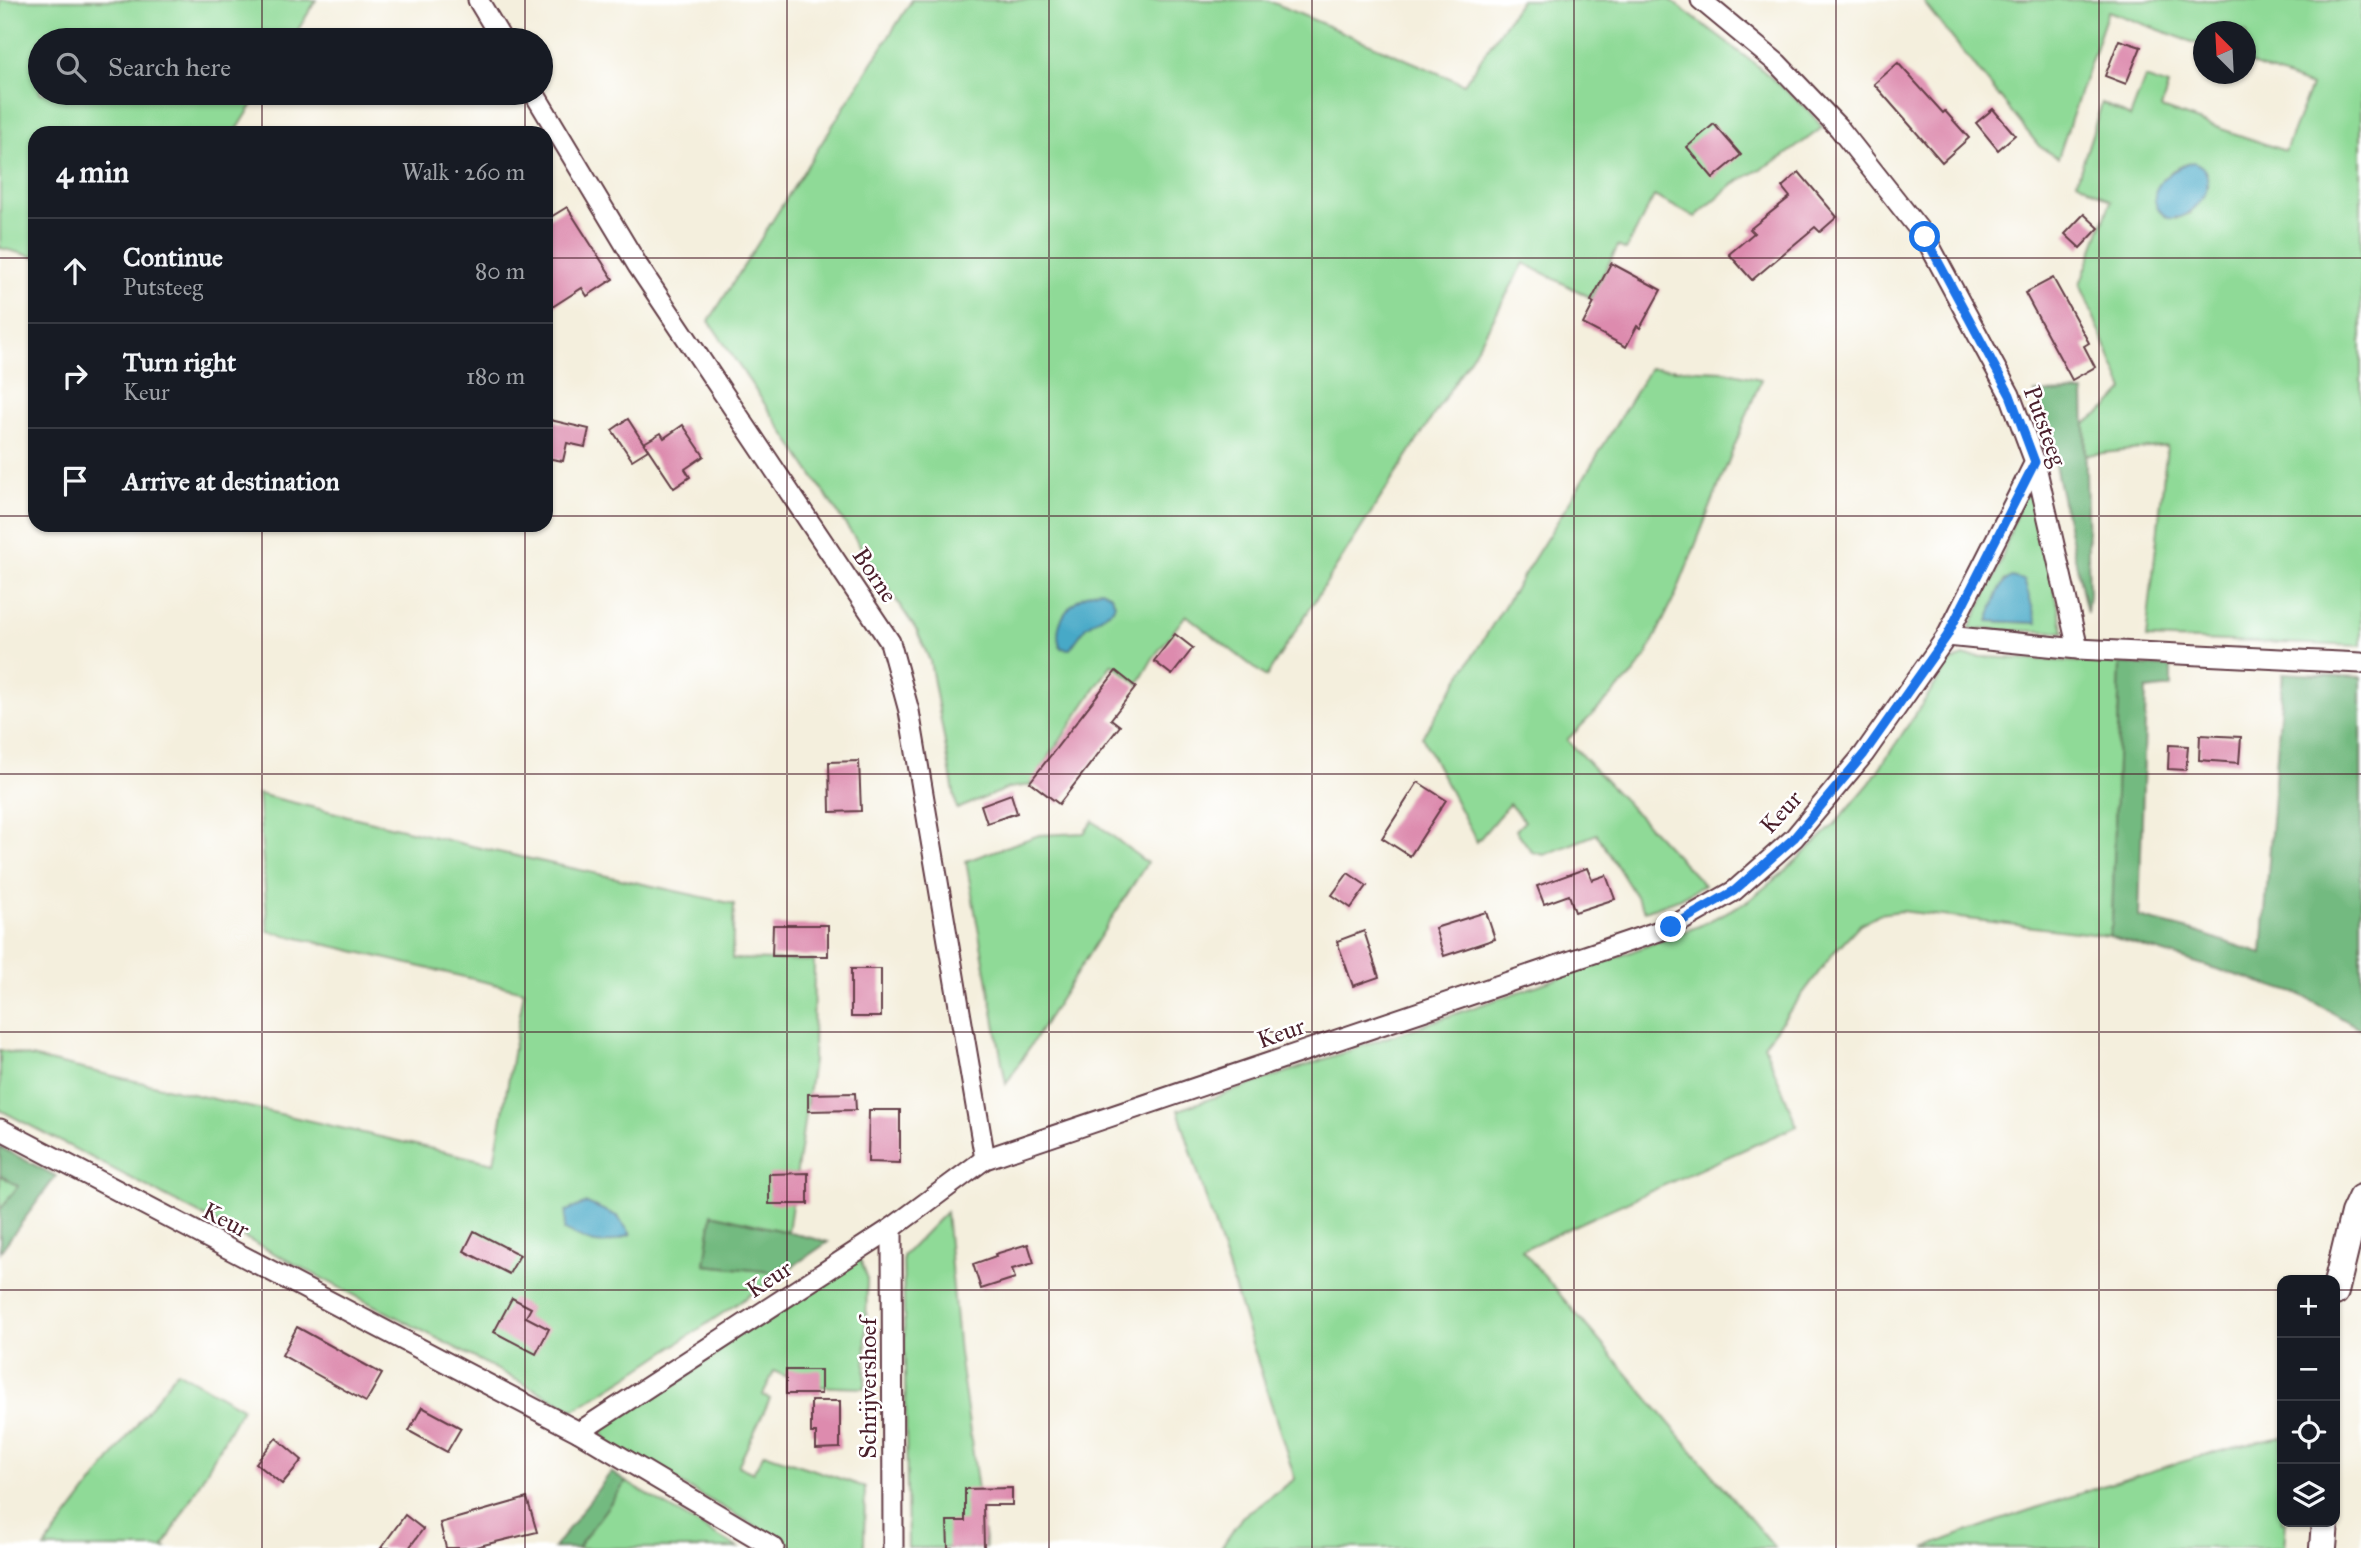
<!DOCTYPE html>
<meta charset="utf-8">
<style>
:root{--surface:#171b24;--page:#242831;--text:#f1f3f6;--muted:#9ea1a6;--line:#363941}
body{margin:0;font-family:"IM FELL Great Primer",serif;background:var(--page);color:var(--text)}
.controls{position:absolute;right:21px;bottom:21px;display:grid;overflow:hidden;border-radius:14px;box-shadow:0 2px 5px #0004}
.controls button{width:63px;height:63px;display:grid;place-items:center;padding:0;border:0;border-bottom:2px solid var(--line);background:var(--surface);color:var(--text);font:35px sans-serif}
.compass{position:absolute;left:2193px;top:21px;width:63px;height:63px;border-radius:50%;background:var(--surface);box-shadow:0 2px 5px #0004;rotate:336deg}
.stop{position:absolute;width:21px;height:21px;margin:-16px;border:5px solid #1a73e8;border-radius:50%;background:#fff}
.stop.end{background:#1a73e8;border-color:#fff;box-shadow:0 2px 7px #0008}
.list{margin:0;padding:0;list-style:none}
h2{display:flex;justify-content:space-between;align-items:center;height:91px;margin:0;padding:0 28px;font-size:30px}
h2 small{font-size:23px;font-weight:400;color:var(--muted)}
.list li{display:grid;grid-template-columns:46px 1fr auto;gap:21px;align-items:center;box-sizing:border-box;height:105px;padding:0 28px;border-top:2px solid var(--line)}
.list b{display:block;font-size:26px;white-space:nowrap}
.list p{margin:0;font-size:23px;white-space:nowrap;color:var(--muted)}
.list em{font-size:23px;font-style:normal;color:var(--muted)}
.icon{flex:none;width:38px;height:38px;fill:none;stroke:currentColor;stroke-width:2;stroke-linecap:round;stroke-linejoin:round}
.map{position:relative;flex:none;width:2361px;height:1548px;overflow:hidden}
.search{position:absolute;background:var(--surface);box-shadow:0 2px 5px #0004;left:28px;top:28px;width:525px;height:77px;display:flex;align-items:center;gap:18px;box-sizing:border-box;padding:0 24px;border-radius:38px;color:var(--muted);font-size:26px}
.panel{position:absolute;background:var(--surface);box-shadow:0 2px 5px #0004;left:28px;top:126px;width:525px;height:406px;border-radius:21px}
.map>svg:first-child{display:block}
.green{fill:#8fda97;stroke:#6c7c61;stroke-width:2;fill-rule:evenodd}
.forest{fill:#73ba80;stroke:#5e6c56;stroke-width:2}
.water{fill:#47a9c7;stroke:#486479;stroke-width:2}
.building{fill:#dd8bae}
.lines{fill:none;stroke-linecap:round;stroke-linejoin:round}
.street-casing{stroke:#643e46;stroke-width:23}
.secondary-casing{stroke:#643e46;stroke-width:30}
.street{stroke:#fff;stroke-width:19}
.secondary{stroke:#fff;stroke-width:26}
.route{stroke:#1a73e8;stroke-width:9}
.grid{fill:none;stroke:#4a1f2b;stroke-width:2;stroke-opacity:0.55}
.labels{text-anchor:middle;stroke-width:5;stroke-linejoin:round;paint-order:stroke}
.street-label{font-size:24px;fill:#4a1f2b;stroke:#fff}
</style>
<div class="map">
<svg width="2361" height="1548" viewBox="0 0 2361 1548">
<rect width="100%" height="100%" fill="#fff"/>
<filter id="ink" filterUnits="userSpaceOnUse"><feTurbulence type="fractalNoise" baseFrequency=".0143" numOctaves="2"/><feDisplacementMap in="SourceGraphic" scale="14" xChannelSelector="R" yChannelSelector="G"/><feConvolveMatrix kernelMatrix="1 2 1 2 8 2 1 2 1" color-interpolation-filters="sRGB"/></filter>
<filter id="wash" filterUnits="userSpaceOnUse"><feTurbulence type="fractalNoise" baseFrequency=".00686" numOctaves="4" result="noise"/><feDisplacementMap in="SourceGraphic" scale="28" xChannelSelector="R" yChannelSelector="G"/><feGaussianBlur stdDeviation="1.57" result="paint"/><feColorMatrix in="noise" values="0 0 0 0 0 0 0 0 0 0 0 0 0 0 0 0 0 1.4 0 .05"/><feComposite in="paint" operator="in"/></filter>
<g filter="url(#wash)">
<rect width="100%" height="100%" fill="#f4efdd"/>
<g class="green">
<polygon points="0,0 316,0 292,40 40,40 40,93 260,93 235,133 35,133 35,257 0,248"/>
<polygon points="912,0 1267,0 1464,84 1521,0 1670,0 1759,67 1808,110 1823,127 1783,157 1733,184 1695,217 1654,196 1626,250 1618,246 1591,298 1524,263 1481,341 1266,677 1186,615 1153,658 1138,684 1112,664 1030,785 1009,788 957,809 930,661 917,631 709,321"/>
<path d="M1926 0H2361V646L2146 638 2167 446 2086 455 2085 424 2108 407 2124 390 2080 284 2111 201 2077 181 2102 103 2130 117 2145 78 2168 86 2161 108 2285 151 2311 86 2246 62V32H2204L2203 46 2108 11 2058 158 2039 146 1924 3ZM2186 164 2191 213 2175 219 2162 180 2173 170Z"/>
<polygon points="1650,368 1723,371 1761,379 1676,594 1645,658 1634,673 1567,740 1704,885 1678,899 1645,911 1597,834 1544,855 1532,852 1516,830 1525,821 1509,804 1477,842 1422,737 1562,514"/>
<path d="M2029 476 2064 632 1969 629 1996 575ZM2005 580H2024L2036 623 1989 621Z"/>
<path d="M1964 656 2120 664 2112 923 2109 936 1901 911 1879 914 1860 924 1835 951 1764 1045 1797 1126C1705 1167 1613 1207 1522 1250L1775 1548H1221L1242 1517 1295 1479 1178 1110 1596 965 1699 926 1748 901 1785 871 1835 824 1869 784 1950 662Z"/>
<polygon points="258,794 476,847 734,904 732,959 814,961 813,1061 788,1232 712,1215 705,1265 783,1273 627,1377 574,1410 0,1110 0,1050 494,1163 524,991 268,931"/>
<polygon points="1093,821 1147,863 1006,1084 966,861 1039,835 1084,833"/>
<polygon points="0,1175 19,1186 0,1210"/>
<polygon points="946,1212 959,1353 986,1548 908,1548 903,1256"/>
<polygon points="857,1252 867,1277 865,1388 806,1386 774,1371 763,1395 770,1399 738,1466 753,1473 764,1453 865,1487 864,1548 795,1548 608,1443 599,1428"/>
<polygon points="177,1371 242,1408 164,1546 167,1548 44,1548"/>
<path d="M2282 1437V1522H2286L2284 1548H1925C1981 1525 2039 1507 2097 1488 2158 1469 2219 1449 2282 1437Z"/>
<polygon points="626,1482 738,1548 577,1548"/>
</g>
<g class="forest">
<polygon points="2084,392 2089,594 2087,613 2044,414 2035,393"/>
<polygon points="2120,664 2171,667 2171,687 2146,690 2139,917 2193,931 2262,954 2283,673 2361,677 2361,1029 2301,995 2109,936 2112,923"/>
<polygon points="0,1147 56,1176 0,1252 0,1210 18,1186 0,1175"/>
<polygon points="712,1214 828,1242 783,1273 705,1265"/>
<polygon points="611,1472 626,1482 577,1548 554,1548"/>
</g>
<g class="water">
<path d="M2193 162C2224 171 2200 221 2168 218 2137 196 2167 169 2193 162Z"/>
<path d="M2011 577 2024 580 2037 623 1988 621C1994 607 1997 585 2011 577Z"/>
<path d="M1101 590 1111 595 1115 604 1113 609 1086 627 1070 649 1061 648C1049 622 1076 593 1101 590Z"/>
<path d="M587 1203 617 1216 631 1234C597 1249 596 1245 564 1230L566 1211Z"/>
</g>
<g id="blocks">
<g class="building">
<polygon points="2119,40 2141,47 2126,84 2105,76"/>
<polygon points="1898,63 1943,113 1945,111 1969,138 1942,162 1874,84"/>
<polygon points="1993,109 2015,135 1998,150 1976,123"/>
<polygon points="1714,124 1741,155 1713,178 1687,147"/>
<polygon points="1799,172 1837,217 1820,232 1815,227 1752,280 1729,254 1754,233 1750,229 1790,197 1782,187"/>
<polygon points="567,207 613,279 587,296 582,288 546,311 546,220"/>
<polygon points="2084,214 2099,228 2080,248 2065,234"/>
<polygon points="1611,263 1661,290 1640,328 1637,326 1626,347 1583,324 1594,303 1591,301"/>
<polygon points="2053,278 2089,343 2084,346 2095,367 2072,380 2025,293"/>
<polygon points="546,419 589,429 585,447 567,443 563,461 546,458"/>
<polygon points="628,419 648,450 632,460 612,430"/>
<polygon points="683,425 704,456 685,469 690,477 674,488 644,443 661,433 664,438"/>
<polygon points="1175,634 1193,648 1172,675 1154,661"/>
<polygon points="1116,671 1136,687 1111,719 1120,726 1059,804 1030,782"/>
<polygon points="2200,735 2241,737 2239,763 2199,760"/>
<polygon points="2169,745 2188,746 2186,770 2168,769"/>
<polygon points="859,761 861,811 830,812 829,762"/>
<polygon points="1418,782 1446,800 1410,856 1382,838"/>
<polygon points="1011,794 1017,813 987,823 981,805"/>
<polygon points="1587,868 1592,880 1606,875 1615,899 1575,912 1569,895 1544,904 1537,886"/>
<polygon points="1348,873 1367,886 1351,908 1332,895"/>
<polygon points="1486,912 1495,939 1444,956 1435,928"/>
<polygon points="773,925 828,925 828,956 772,956"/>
<polygon points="1364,931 1379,977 1353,986 1337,941"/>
<rect x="851" y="969" width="30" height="48"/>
<polygon points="855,1093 856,1110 808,1111 808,1094"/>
<polygon points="869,1110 900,1110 900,1163 868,1162"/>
<polygon points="808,1173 808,1204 769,1204 769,1174"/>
<polygon points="474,1231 520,1255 509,1274 464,1251"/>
<polygon points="1028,1244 1034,1263 1012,1269 1015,1278 981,1289 973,1264 996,1256 995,1254"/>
<polygon points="512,1298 531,1308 526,1317 549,1329 536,1354 494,1332"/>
<polygon points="297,1327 382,1374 366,1402 282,1355"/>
<rect x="786" y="1370" width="35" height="24"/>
<polygon points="811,1401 840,1401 840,1448 816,1449 816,1433 811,1433"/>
<polygon points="422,1407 461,1428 447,1452 409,1431"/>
<polygon points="276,1438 302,1460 282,1484 256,1463"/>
<polygon points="1012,1488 1012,1505 983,1505 984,1548 948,1548 947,1521 965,1521 965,1489"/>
<polygon points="527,1498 537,1532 471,1548 446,1548 440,1523"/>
<polygon points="405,1515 423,1529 409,1548 381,1548"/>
</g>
</g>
</g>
<g filter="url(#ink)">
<use href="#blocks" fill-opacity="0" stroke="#643e46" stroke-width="2"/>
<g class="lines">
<g class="street-casing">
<g id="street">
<polyline points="478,0 502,40"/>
<polyline points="1701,0 1777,63 1839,128 1925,237 2010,395 2035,462 2078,649"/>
<polyline points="534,93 638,266 890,642 909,711 985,1159"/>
<polyline points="1947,636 2078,649 2361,663"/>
<polyline points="0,1129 579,1432 774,1548"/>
<polyline points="892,1228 893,1548"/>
<polyline points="579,1432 892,1228 985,1159 1671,927 1734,891 1794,838 1864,754 1947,636 2035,462"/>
</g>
</g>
<g class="secondary-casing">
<g id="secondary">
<polyline points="2335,1292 2354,1213 2361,1198"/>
<polyline points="2323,1548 2325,1522"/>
</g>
</g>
<use href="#street" class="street"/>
<use href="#secondary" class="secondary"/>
</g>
</g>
<g class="lines" filter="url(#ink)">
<polyline class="route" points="1671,927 1734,891 1794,838 1864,754 1947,636 2035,462 2010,395 1925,237"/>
</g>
<path class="grid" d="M262 0V40M525 0V40M787 0V1548M1049 0V1548M1312 0V1548M1574 0V1548M1836 0V1548M2099 0V1548M262 93V133M525 93V133M0 258H35M546 258H2361M0 516H35M546 516H2361M262 525V1548M525 525V1548M0 774H2361M0 1032H2361M0 1290H2282M2335 1290H2361"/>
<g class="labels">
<g class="street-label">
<text transform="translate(2045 426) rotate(70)" y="8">Putsteeg</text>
<text transform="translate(875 575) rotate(56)" y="8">Borne</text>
<text transform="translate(1781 812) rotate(-47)" y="8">Keur</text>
<text transform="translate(1281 1033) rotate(-19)" y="8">Keur</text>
<text transform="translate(226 1220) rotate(28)" y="8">Keur</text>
<text transform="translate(769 1279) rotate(-33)" y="8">Keur</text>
<text transform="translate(868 1388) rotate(-90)" y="8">Schrijvershoef</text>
</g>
</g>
</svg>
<div class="controls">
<button>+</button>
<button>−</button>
<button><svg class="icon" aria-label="locate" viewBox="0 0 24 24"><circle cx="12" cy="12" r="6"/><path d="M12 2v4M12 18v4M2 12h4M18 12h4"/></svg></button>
<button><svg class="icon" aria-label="layers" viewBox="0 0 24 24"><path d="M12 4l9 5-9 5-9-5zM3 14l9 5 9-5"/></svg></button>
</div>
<svg class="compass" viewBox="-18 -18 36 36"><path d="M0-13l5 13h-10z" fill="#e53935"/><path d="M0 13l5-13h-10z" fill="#9ea1a6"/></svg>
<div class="stop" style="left:1925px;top:237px"></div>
<div class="stop end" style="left:1671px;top:927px"></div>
<div class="search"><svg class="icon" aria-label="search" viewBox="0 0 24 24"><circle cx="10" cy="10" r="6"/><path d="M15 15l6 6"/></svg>Search here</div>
<section class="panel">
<h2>4 min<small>Walk · 260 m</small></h2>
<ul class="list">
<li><svg class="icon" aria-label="ahead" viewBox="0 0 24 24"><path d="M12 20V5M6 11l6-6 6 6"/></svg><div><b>Continue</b><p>Putsteeg</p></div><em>80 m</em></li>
<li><svg class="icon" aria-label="right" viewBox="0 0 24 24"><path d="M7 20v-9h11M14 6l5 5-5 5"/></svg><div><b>Turn right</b><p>Keur</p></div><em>180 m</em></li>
<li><svg class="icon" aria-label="arrive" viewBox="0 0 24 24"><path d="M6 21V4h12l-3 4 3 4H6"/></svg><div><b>Arrive at destination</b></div></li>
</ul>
</section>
</div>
